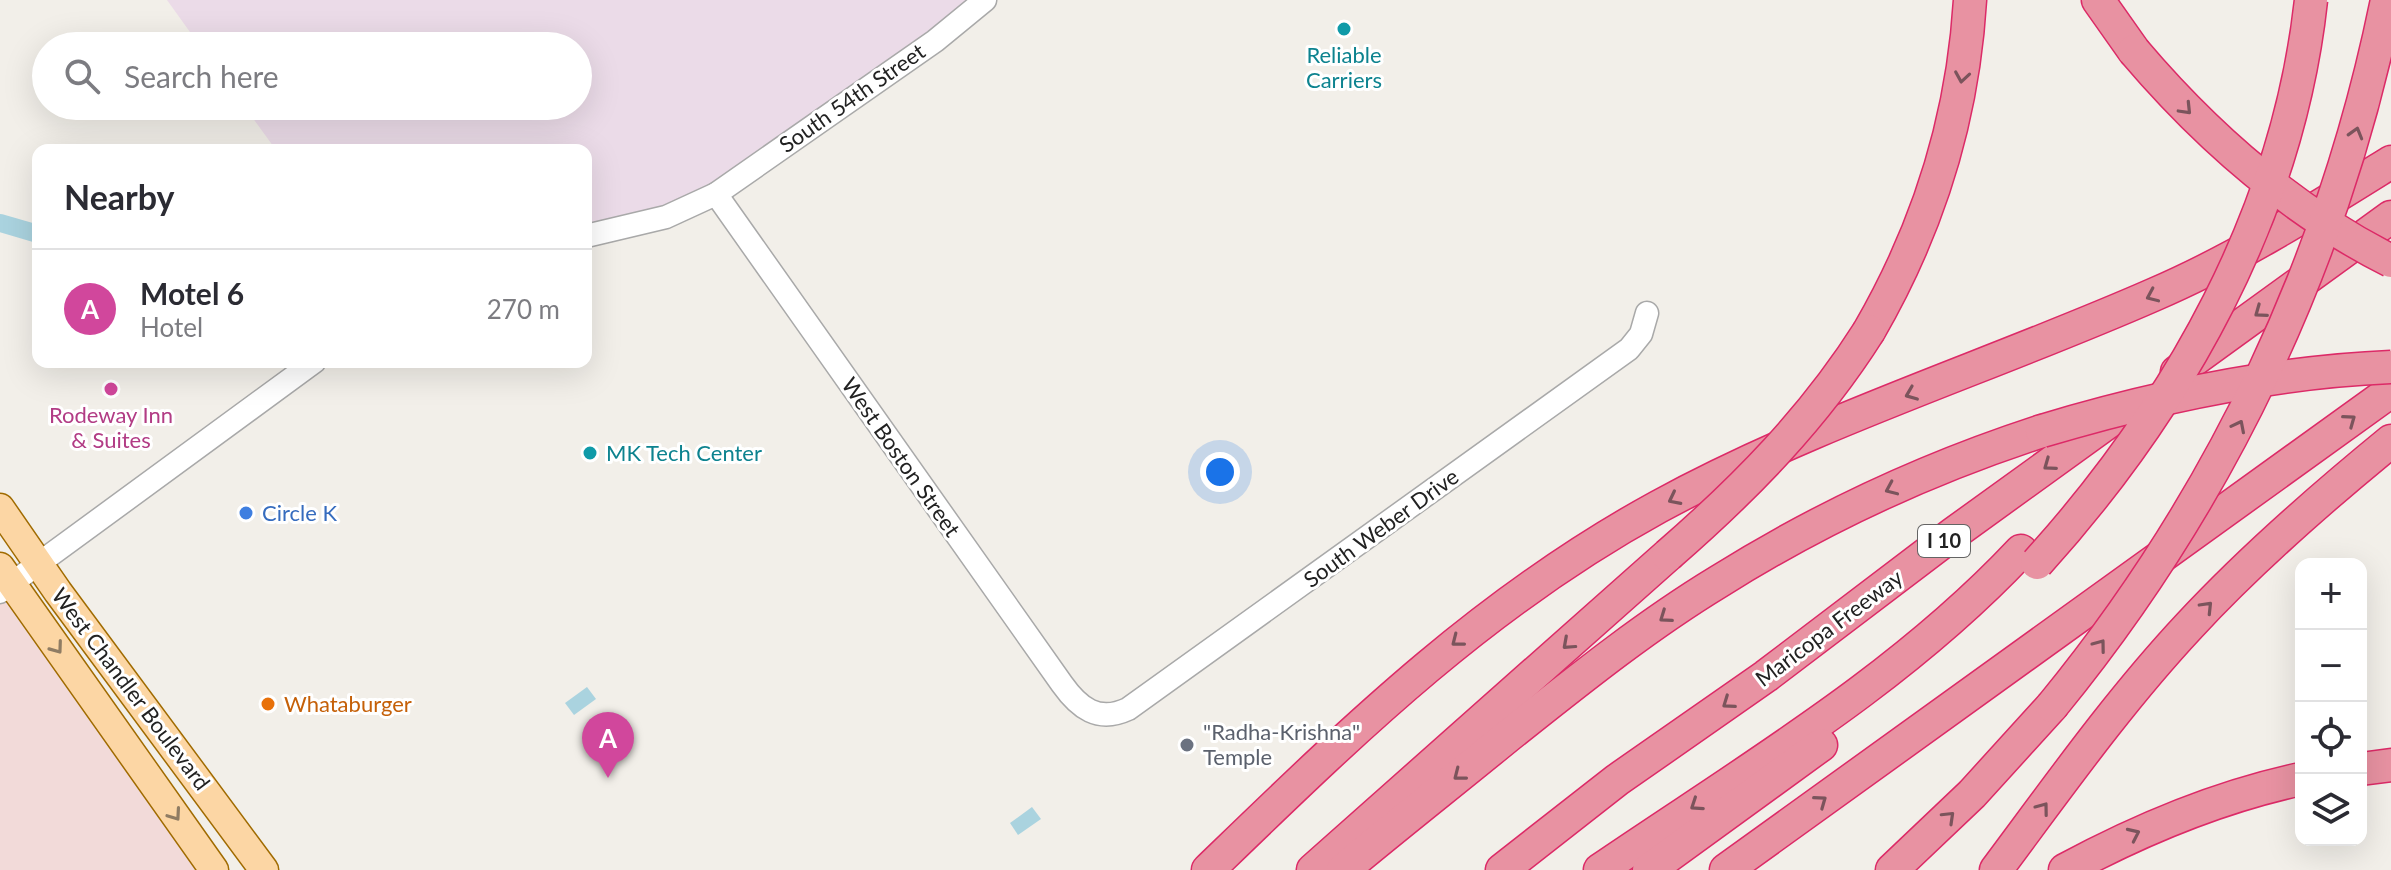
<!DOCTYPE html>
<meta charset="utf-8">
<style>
:root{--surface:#fff;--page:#f2f2f3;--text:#2b2b33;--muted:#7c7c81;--line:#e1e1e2;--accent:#db2777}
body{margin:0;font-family:Lato,sans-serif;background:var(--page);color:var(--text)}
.controls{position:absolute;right:24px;bottom:24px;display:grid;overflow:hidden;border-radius:16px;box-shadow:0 8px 32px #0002}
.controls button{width:72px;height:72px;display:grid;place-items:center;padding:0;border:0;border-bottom:2px solid var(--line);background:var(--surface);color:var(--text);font:40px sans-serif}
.you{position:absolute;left:1220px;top:472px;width:28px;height:28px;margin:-20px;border:6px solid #fff;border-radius:50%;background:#1a73e8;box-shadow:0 0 0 12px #1a73e833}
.badge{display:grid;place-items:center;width:52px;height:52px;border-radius:50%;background:var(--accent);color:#fff;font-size:26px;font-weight:700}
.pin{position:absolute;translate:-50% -66px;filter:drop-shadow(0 2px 4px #0008)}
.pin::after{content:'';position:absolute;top:42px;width:28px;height:24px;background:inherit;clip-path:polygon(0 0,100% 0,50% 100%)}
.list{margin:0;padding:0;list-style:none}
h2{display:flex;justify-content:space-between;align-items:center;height:104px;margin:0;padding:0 32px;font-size:34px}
h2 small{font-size:26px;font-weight:400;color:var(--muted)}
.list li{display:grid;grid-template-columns:52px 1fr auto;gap:24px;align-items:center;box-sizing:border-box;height:120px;padding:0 32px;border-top:2px solid var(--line)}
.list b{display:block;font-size:30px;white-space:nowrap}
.list p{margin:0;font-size:26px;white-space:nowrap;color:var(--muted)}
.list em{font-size:26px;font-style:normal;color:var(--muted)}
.icon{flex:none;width:44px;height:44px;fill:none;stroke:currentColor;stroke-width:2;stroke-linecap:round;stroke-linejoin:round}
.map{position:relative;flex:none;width:2391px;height:870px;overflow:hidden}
.search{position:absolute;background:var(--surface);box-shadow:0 8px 32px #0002;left:32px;top:32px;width:560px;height:88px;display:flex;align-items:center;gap:20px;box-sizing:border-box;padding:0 28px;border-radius:44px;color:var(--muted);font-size:30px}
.panel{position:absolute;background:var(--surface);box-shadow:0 8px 32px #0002;left:32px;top:144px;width:560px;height:224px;border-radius:16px}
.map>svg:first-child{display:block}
.commercial{fill:#f2dad9}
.industrial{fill:#ebdbe8}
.water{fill:#aad3df}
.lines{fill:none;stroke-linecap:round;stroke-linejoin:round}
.canal{stroke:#aad3df;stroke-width:18}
.minor-casing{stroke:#a9a9a9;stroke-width:25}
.major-casing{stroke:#a06b00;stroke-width:31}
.highway-casing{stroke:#dc2a67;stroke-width:35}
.minor{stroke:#fff;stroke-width:22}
.major{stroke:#fcd6a4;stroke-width:28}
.highway{stroke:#e892a2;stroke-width:32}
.highway-bridge-casing{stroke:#dc2a67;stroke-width:35;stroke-linecap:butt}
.highway-bridge{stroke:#e892a2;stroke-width:32}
.oneway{stroke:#7b545c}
.oneway2{stroke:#8f7c63}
.culture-dot{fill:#0f9aa8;stroke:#fff;stroke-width:3}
.hotel-dot{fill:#d1479c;stroke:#fff;stroke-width:3}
.shop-dot{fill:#3f7fe0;stroke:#fff;stroke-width:3}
.food-dot{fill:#e8710a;stroke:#fff;stroke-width:3}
.worship-dot{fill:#6b7280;stroke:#fff;stroke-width:3}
.labels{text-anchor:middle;stroke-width:6;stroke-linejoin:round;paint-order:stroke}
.shield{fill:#fff;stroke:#646464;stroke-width:2}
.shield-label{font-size:20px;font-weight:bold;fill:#222}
.culture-label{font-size:22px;fill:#0d838f;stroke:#fff}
.street-label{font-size:22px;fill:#222;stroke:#fff}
.hotel-label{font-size:22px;fill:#b23c85;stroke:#fff}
.shop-label{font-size:22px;fill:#366cbe;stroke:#fff;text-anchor:start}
.food-label{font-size:22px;fill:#c56008;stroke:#fff;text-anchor:start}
.worship-label{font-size:22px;fill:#5b616d;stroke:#fff;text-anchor:start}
</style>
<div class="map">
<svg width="2391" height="870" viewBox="0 0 2391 870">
<rect width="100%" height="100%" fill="#f2efe9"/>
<polygon class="commercial" points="0,567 214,870 0,870"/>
<polygon class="industrial" points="167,0 984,0 716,194 586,236 586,150 276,150 244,106 578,106 578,46 200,46"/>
<g class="water">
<polygon points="587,687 596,699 574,715 565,703"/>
<polygon points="1032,807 1041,819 1018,835 1010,823"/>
</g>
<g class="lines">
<polyline class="canal" points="0,223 38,234"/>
<g class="minor-casing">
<g id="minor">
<path d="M716 194 1062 684C1079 708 1098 723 1128 709L1629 349 1641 334 1647 313"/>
<polyline points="586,236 666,217 716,194 935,41 985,0"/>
<polyline points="0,592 314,362"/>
</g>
</g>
<g class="major-casing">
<g id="major">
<polyline points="0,508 58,592 264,870"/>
<polyline points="0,567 214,870"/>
</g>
</g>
<g class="highway-casing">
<g id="highway">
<polyline points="2098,0 2134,51"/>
<path d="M1869 331C1928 229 1963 118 1970 0"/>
<polyline points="2177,372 2391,217"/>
<polyline points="2361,769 2391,765"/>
<path d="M1208 870C1351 732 1481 604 1658 507 1816 421 1989 367 2153 295 2237 259 2314 210 2391 162"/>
<polyline points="1313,870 1668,555"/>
<path d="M1343 870C1397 825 1453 781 1508 736 1576 682 1644 627 1718 582 1820 518 1928 468 2042 431"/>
<polyline points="1502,870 1617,780 1766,676 1953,534 2126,409"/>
<path d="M1600 870C1745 771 1900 680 2021 551"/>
<polyline points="1649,870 1821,745"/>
<polyline points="1726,870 2391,391"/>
<polyline points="1892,870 1972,794 2052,706"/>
<path d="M1996 870C2058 787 2118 702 2189 626 2251 559 2320 499 2391 441"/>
<path d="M2065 870C2141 829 2217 797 2301 779"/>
</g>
</g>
<use href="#minor" class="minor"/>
<use href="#major" class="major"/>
<use href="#highway" class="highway"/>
<g class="highway-bridge-casing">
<g id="highway-bridge">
<path d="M2134 51C2207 137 2290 210 2391 261"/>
<path d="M2042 431C2155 397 2273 372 2391 367"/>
<path d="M1668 555C1745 488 1814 418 1869 331"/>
<path d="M2037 563C2179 406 2288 213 2311 0"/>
<path d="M2052 706C2221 500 2334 261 2387 0"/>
</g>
</g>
<use href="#highway-bridge" class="highway-bridge"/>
</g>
<defs><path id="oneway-chevron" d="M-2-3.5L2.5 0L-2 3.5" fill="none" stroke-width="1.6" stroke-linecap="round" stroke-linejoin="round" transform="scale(2)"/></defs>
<g class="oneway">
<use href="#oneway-chevron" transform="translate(1962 77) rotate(99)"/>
<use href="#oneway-chevron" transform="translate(2186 109) rotate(46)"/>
<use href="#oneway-chevron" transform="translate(2356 133) rotate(-74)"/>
<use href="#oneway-chevron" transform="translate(2152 296) rotate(156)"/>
<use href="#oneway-chevron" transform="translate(2260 312) rotate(144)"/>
<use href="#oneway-chevron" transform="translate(1911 394) rotate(158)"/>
<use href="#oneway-chevron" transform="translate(2350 420) rotate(-36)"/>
<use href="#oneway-chevron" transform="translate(2239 426) rotate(-63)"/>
<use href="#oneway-chevron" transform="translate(2049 465) rotate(144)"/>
<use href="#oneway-chevron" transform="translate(1891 489) rotate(156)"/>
<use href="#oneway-chevron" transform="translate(1674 499) rotate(153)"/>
<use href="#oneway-chevron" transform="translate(2207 607) rotate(-46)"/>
<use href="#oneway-chevron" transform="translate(1665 617) rotate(145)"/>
<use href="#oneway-chevron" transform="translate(1457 641) rotate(142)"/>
<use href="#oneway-chevron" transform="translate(1568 644) rotate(138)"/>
<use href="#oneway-chevron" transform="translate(2100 645) rotate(-53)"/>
<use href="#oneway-chevron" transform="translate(1728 703) rotate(145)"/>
<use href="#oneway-chevron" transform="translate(1459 775) rotate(142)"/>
<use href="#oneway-chevron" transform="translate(1821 801) rotate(-36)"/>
<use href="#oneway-chevron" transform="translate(1696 805) rotate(146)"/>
<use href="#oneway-chevron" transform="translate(2043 808) rotate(-53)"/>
<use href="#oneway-chevron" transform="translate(1949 817) rotate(-44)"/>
<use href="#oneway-chevron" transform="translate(2134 834) rotate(-25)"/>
</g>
<g class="oneway2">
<use href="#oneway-chevron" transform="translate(57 648) rotate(54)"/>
<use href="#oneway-chevron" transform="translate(175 815) rotate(55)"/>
</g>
<g class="culture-dot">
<circle cx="1344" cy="29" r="8"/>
<circle cx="590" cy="453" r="8"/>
</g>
<circle class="hotel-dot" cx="111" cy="389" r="8"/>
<circle class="shop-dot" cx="246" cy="513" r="8"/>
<circle class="food-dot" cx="268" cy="704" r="8"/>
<circle class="worship-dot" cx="1187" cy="745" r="8"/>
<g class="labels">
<rect class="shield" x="1918" y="525" width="52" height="32" rx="6"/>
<g class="shield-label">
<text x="1944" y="548">I 10</text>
</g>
<g class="culture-label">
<text x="1344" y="63">Reliable<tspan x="1344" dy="25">Carriers</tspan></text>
<text x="606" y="461" text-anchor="start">MK Tech Center</text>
</g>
<g class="street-label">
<text transform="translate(852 98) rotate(-35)" y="8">South 54th Street</text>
<text transform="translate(901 457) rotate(55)" y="8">West Boston Street</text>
<text transform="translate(1381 528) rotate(-36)" y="8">South Weber Drive</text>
<text transform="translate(1829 628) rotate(-37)" y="8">Maricopa Freeway</text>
<text transform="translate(131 689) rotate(53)" y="8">West Chandler Boulevard</text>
</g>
<g class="hotel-label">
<text x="111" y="423">Rodeway Inn<tspan x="111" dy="25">&amp; Suites</tspan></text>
</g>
<g class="shop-label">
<text x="262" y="521">Circle K</text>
</g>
<g class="food-label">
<text x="284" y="712">Whataburger</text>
</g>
<g class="worship-label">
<text x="1203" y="740">"Radha-Krishna"<tspan x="1203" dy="25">Temple</tspan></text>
</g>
</g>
</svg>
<div class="controls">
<button>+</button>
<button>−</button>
<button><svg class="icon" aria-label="locate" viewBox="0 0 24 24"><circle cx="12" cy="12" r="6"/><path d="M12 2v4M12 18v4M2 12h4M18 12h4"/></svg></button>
<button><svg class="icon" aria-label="layers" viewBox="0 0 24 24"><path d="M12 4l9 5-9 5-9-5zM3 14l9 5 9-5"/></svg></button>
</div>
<div class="you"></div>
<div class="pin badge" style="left:608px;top:778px;background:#d1479c">A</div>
<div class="search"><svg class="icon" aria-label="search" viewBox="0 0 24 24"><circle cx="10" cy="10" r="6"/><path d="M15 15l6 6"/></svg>Search here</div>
<section class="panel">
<h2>Nearby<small></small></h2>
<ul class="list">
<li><span class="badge" style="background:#d1479c">A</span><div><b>Motel 6</b><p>Hotel</p></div><em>270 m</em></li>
</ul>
</section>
</div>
